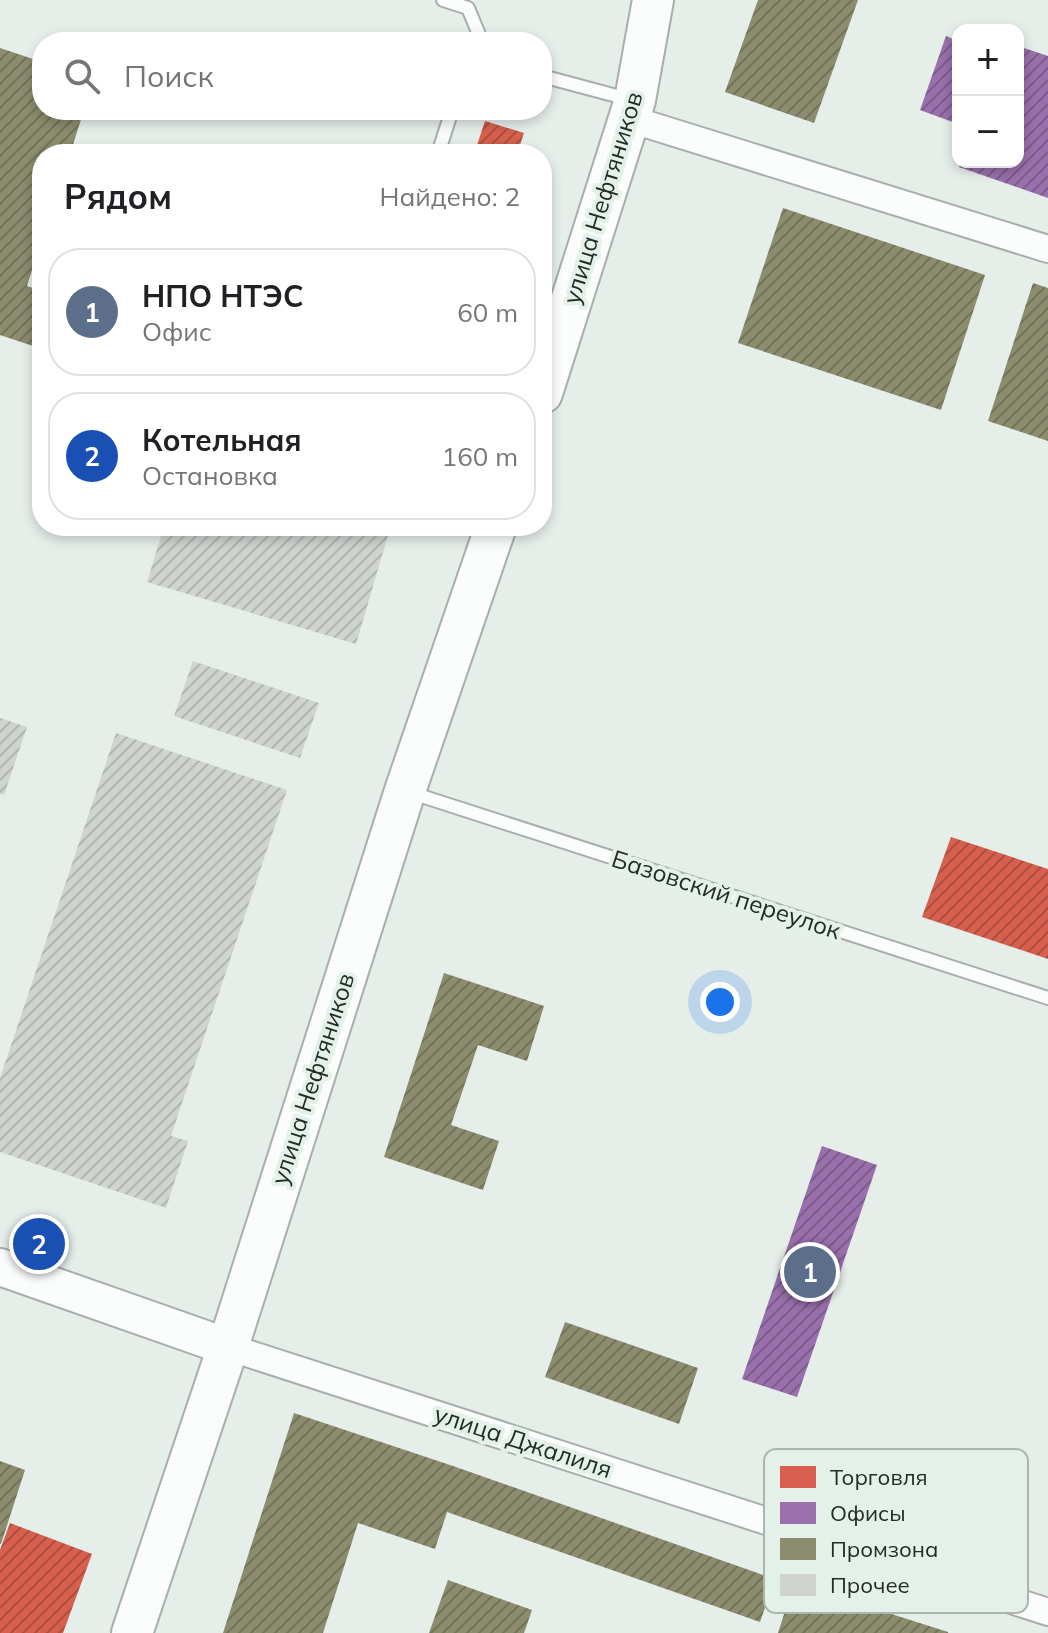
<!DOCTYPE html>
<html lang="ru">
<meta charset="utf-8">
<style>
:root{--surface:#fff;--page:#f6f6f6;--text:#202124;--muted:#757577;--line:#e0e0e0;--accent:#0b8043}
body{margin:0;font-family:Mulish,sans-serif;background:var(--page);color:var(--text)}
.controls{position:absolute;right:24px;top:24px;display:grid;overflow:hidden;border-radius:16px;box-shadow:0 4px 12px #0003}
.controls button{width:72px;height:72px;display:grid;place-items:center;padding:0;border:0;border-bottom:2px solid var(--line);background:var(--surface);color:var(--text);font:40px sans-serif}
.you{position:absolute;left:720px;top:1002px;width:28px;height:28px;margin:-20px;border:6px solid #fff;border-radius:50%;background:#1a73e8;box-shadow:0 0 0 12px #1a73e833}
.badge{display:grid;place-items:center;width:52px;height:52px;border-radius:50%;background:var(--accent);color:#fff;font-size:26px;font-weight:700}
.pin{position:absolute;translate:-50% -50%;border:4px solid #fff;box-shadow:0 2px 8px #0006}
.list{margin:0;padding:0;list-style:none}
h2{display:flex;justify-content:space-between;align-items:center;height:104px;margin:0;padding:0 32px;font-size:34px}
h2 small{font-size:26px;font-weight:400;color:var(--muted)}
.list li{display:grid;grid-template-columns:52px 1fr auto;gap:24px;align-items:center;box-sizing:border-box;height:128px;margin:0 16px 16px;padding:0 16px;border:2px solid var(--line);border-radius:32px}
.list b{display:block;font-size:30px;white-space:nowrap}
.list p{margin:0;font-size:26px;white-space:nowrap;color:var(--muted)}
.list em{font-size:26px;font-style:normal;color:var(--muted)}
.icon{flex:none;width:44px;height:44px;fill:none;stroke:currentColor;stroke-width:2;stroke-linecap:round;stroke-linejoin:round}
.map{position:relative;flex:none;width:1048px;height:1633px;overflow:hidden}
.search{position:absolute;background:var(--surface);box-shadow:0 4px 12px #0003;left:32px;top:32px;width:520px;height:88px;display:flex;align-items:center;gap:20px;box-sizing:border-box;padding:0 28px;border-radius:32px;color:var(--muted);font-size:30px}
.panel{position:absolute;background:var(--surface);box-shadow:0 4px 12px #0003;left:32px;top:144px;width:520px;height:392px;border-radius:32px}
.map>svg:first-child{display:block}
.shops{fill:url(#shops-hatch)}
.offices{fill:url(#offices-hatch)}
.industry{fill:url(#industry-hatch)}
.building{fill:url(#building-hatch)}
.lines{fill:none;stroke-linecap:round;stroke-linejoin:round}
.lane-casing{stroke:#a8afab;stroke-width:16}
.street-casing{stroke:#a8afab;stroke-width:30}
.secondary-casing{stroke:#a8afab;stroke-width:40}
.primary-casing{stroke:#a8afab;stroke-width:44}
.lane{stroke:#fbfcfc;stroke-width:12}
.street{stroke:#fbfcfc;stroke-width:26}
.secondary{stroke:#fbfcfc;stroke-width:36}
.primary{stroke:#fbfcfc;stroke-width:40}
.labels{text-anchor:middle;stroke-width:8;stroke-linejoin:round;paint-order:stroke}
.street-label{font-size:24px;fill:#252a27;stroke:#e3f1e9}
.key{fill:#e3f1e9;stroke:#aab5af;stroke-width:2}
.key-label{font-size:22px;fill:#252a27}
</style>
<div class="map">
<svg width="1048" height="1633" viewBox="0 0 1048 1633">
<defs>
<pattern id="shops-hatch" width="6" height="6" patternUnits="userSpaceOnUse" patternTransform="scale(2)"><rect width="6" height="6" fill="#d6604d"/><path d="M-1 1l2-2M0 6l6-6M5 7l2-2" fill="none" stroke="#ad4f40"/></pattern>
<pattern id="offices-hatch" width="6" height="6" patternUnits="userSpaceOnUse" patternTransform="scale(2)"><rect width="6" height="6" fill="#9970ab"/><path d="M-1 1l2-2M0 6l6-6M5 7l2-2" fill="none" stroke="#7d5c8b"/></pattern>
<pattern id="industry-hatch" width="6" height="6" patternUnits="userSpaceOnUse" patternTransform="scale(2)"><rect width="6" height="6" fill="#8c8c6e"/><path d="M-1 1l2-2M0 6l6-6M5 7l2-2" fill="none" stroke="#72735a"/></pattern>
<pattern id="building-hatch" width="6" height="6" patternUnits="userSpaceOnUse" patternTransform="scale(2)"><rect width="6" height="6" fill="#cfd4d0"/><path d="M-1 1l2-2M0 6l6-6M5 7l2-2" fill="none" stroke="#b2b6b3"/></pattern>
</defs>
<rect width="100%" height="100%" fill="#e6eeea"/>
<g class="shops">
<polygon points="485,121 524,133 517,154 474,154"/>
<polygon points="951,837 1048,869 1048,959 922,917"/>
<polygon points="10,1523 92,1554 63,1633 0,1633 0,1550"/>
</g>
<g class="offices">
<polygon points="946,36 958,41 958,124 920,110"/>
<polygon points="1018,46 1048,56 1048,198 959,167 961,162 1018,162"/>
<polygon points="822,1146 877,1165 797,1397 742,1379"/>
</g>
<g class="industry">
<polygon points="758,0 858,0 814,123 725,92"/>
<polygon points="0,48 42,62 42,110 84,110 70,154 42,154 42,239 27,286 42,291 42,349 0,335"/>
<polygon points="783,208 985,275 941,410 738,343"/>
<polygon points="1033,283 1048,288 1048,441 988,421"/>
<polygon points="444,973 544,1006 527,1061 478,1045 451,1125 499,1141 483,1190 384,1157"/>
<polygon points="565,1322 698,1368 679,1424 545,1377"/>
<polygon points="294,1413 453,1466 775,1579 760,1622 447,1512 435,1549 358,1523 323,1633 223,1633"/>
<polygon points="0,1461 25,1470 1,1544 0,1544"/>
<polygon points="448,1580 532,1610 524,1633 429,1633"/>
<polygon points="794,1583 948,1632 948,1633 778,1633"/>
</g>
<g class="building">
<polygon points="164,526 368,526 389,532 356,644 147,582"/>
<polygon points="193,661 319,703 300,758 174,716"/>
<polygon points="0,718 27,727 4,795 0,794"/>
<polygon points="116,733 287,790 171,1136 188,1141 166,1208 0,1152 0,1078"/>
</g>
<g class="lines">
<g class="lane-casing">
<g id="lane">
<polyline points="443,0 468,8 478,32 474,42"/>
<polyline points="542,76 628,99"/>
<polyline points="438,154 452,110"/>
<polyline points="412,793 1048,998"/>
</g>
</g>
<g class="street-casing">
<g id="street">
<polyline points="630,119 1048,249"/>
<polyline points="228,1347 1048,1612"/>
</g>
</g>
<g class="secondary-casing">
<polyline id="secondary" points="0,1267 228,1347"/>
</g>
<g class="primary-casing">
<g id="primary">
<polyline points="542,393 635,100 653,0"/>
<polyline points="132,1633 228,1347 405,791 496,526"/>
</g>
</g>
<use href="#lane" class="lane"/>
<use href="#street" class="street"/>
<use href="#secondary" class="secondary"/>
<use href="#primary" class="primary"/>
</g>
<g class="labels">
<g class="street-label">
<text transform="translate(603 198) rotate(-73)" y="8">улица Нефтяников</text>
<text transform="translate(726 895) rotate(18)" y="8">Базовский переулок</text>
<text transform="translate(313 1079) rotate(-72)" y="8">улица Нефтяников</text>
<text transform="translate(523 1442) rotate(18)" y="8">улица Джалиля</text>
</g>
</g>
<rect x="764" y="1449" width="264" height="164" rx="12" class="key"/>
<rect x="780" y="1466" width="36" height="22" fill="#d6604d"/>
<rect x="780" y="1502" width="36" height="22" fill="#9970ab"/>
<rect x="780" y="1538" width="36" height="22" fill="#8c8c6e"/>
<rect x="780" y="1574" width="36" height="22" fill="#cfd4d0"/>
<g class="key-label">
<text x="830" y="1485">Торговля</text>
<text x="830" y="1521">Офисы</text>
<text x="830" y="1557">Промзона</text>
<text x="830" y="1593">Прочее</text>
</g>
</svg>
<div class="controls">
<button>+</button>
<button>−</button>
</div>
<div class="you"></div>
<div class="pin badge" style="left:810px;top:1272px;background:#5c6f8a">1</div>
<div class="pin badge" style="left:39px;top:1244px;background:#1a4fb4">2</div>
<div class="search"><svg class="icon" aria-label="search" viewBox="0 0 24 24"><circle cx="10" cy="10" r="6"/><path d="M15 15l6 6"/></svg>Поиск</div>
<section class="panel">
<h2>Рядом<small>Найдено: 2</small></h2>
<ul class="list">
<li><span class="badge" style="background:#5c6f8a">1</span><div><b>НПО НТЭС</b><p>Офис</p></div><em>60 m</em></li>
<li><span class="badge" style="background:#1a4fb4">2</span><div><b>Котельная</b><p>Остановка</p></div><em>160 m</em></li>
</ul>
</section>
</div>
